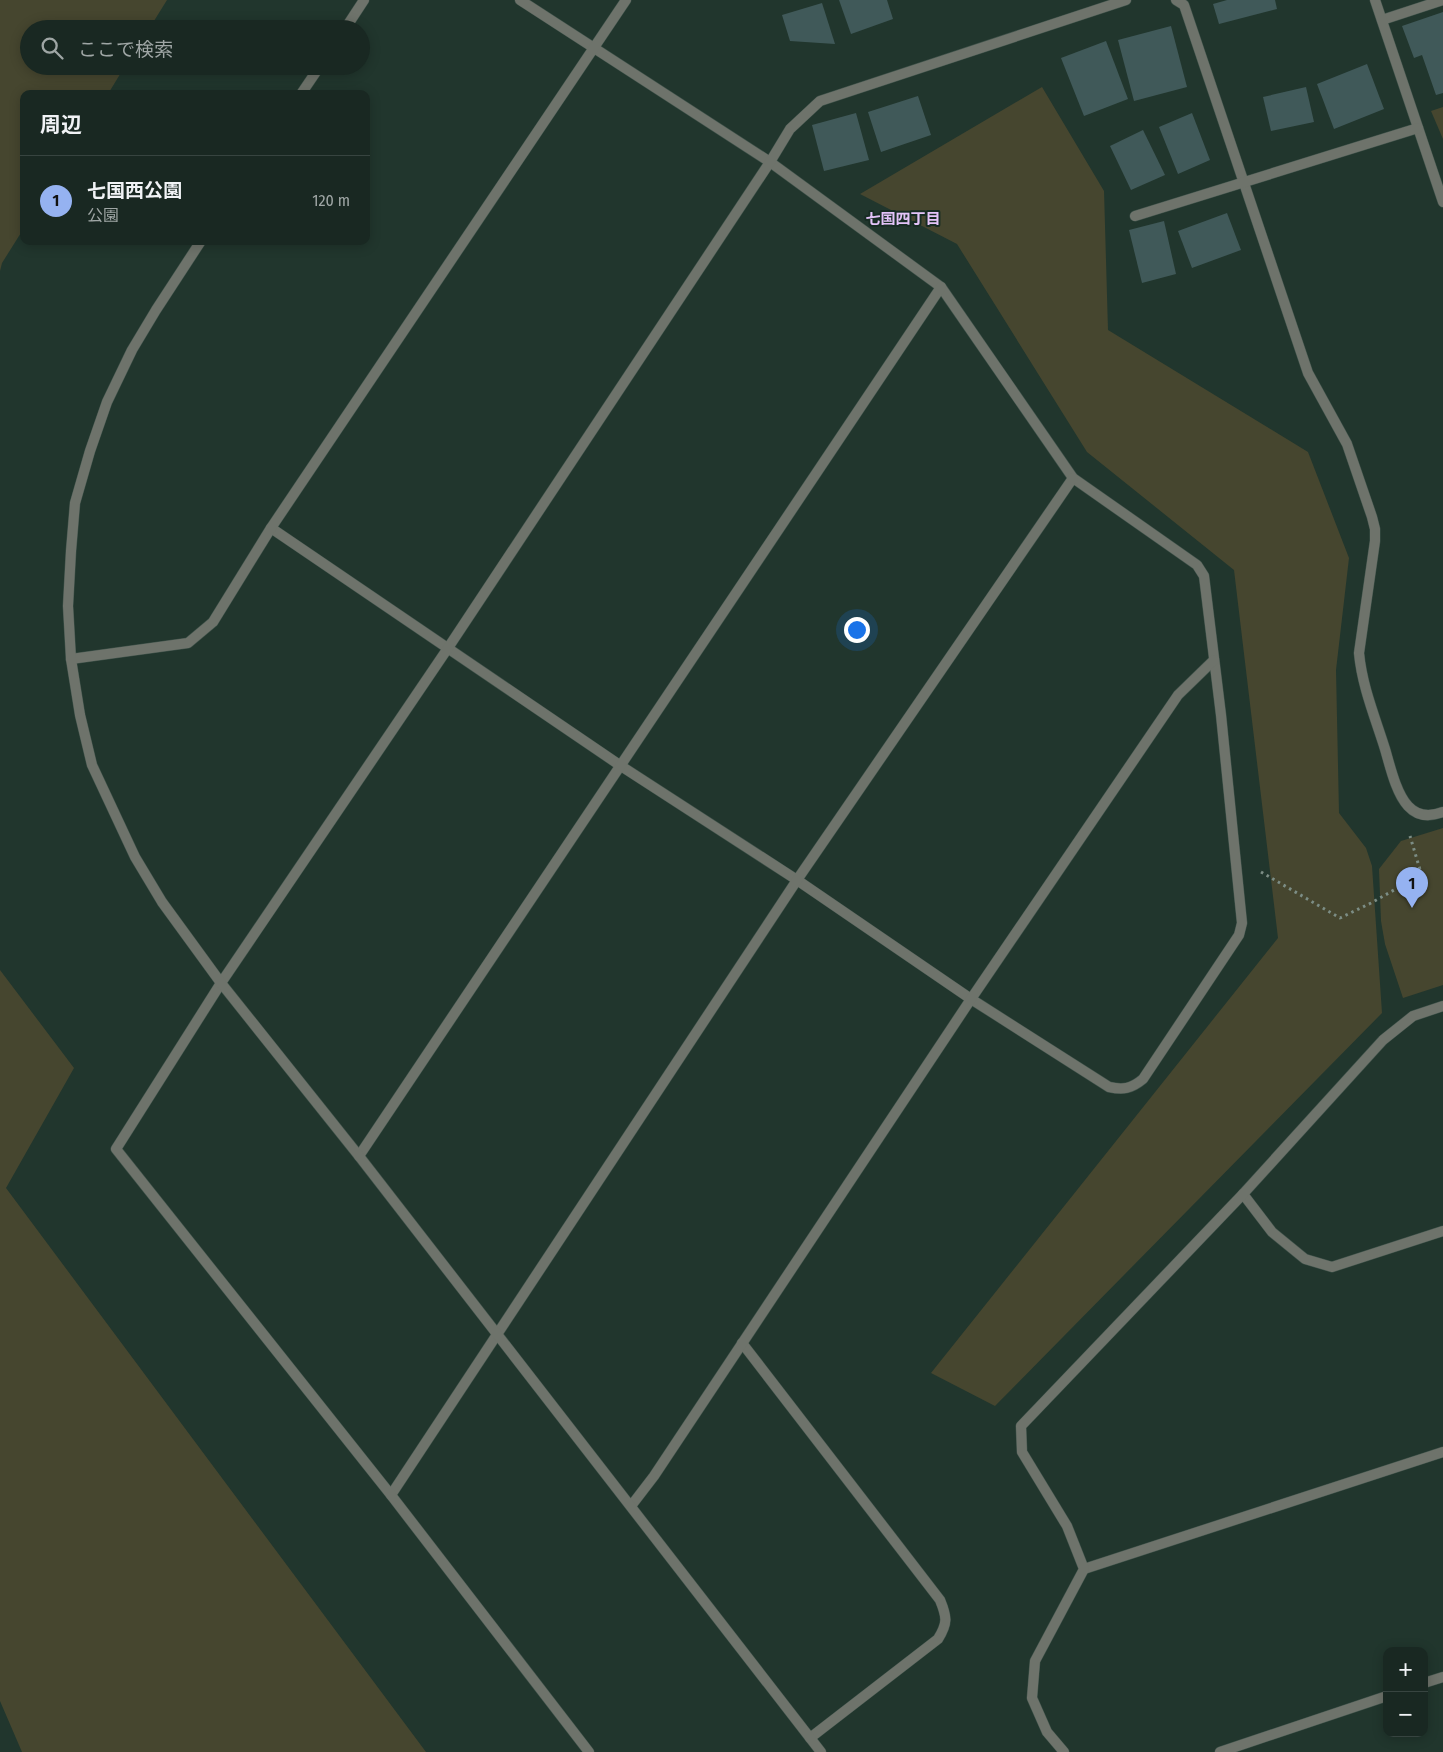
<!DOCTYPE html>
<html lang="ja">
<meta charset="utf-8">
<style>
:root{--surface:#192822;--page:#26342f;--text:#f1f3f6;--muted:#9fa6a5;--line:#374440;--accent:#95b2f1}
body{margin:0;font-family:"Fira Sans Condensed","Noto Sans JP",sans-serif;background:var(--page);color:var(--text)}
.controls{position:absolute;right:15px;bottom:15px;display:grid;overflow:hidden;border-radius:10px;box-shadow:0 2px 12px #0003}
.controls button{width:45px;height:45px;display:grid;place-items:center;padding:0;border:0;border-bottom:1px solid var(--line);background:var(--surface);color:var(--text);font:25px sans-serif}
.you{position:absolute;left:856px;top:629px;width:18px;height:18px;margin:-12px;border:4px solid #fff;border-radius:50%;background:#1a73e8;box-shadow:0 0 0 8px #1a73e833}
.badge{display:grid;place-items:center;width:32px;height:32px;border-radius:50%;background:var(--accent);color:#111;font-size:16px;font-weight:700}
.pin{position:absolute;translate:-50% -41px;filter:drop-shadow(0 1px 2px #0008)}
.pin::after{content:'';position:absolute;top:26px;width:18px;height:15px;background:inherit;clip-path:polygon(0 0,100% 0,50% 100%)}
.list{margin:0;padding:0;list-style:none}
h2{display:flex;justify-content:space-between;align-items:center;height:65px;margin:0;padding:0 20px;font-size:21px}
h2 small{font-size:16px;font-weight:400;color:var(--muted)}
.list li{display:grid;grid-template-columns:32px 1fr auto;gap:15px;align-items:center;box-sizing:border-box;height:90px;padding:0 20px;border-top:1px solid var(--line)}
.list b{display:block;font-size:19px;white-space:nowrap}
.list p{margin:0;font-size:16px;white-space:nowrap;color:var(--muted)}
.list em{font-size:16px;font-style:normal;color:var(--muted)}
.icon{flex:none;width:28px;height:28px;fill:none;stroke:currentColor;stroke-width:2;stroke-linecap:round;stroke-linejoin:round}
.map{position:relative;flex:none;width:1443px;height:1752px;overflow:hidden}
.search{position:absolute;background:var(--surface);box-shadow:0 2px 12px #0003;left:20px;top:20px;width:350px;height:55px;display:flex;align-items:center;gap:12px;box-sizing:border-box;padding:0 18px;border-radius:28px;color:var(--muted);font-size:19px}
.panel{position:absolute;background:var(--surface);box-shadow:0 2px 12px #0003;left:20px;top:90px;width:350px;height:155px;border-radius:10px}
.map>svg:first-child{display:block}
.green{fill:#46462f}
.building{fill:#405959}
.lines{fill:none;stroke-linecap:round;stroke-linejoin:round}
.service-casing{stroke:#3f524a;stroke-width:11}
.minor-casing{stroke:#3f524a;stroke-width:11}
.tertiary-casing{stroke:#3f524a;stroke-width:11}
.path{stroke:#7c8d85;stroke-width:3;stroke-dasharray:2.5 4;stroke-linecap:butt}
.service{stroke:#6e736b;stroke-width:10}
.minor{stroke:#6e736b;stroke-width:10}
.tertiary{stroke:#6e736b;stroke-width:10}
.labels{text-anchor:middle;stroke-width:4;stroke-linejoin:round;paint-order:stroke}
.neighbourhood-label{font-size:15px;font-weight:bold;fill:#e3c3f8;stroke:#172c23}
</style>
<div class="map">
<svg width="1443" height="1752" viewBox="0 0 1443 1752">
<rect width="100%" height="100%" fill="#21362d"/>
<g class="green">
<polygon points="0,0 167,0 149,29 29,29 29,66 125,66 108,94 24,94 24,228 2,263 0,271"/>
<polygon points="1042,87 1104,191 1108,330 1308,452 1349,558 1336,670 1339,813 1366,848 1372,866 1382,1013 995,1406 931,1373 1278,938 1234,570 1087,452 957,244 860,194"/>
<polygon points="1443,107 1443,139 1431,111"/>
<polygon points="1443,828 1443,985 1403,998 1385,944 1381,921 1379,869 1401,841"/>
<polygon points="0,970 74,1068 6,1188 426,1752 22,1752 0,1701"/>
</g>
<g class="building">
<polygon points="839,0 887,0 893,19 851,34"/>
<polygon points="1227,0 1275,0 1277,9 1219,24 1213,4"/>
<polygon points="822,3 835,44 790,41 782,15"/>
<polygon points="1443,12 1443,93 1436,95 1422,55 1414,58 1402,26"/>
<polygon points="1171,26 1187,87 1134,101 1118,40"/>
<polygon points="1106,41 1128,99 1084,116 1061,58"/>
<polygon points="1367,64 1384,109 1334,129 1317,84"/>
<polygon points="1306,87 1314,122 1271,131 1263,97"/>
<polygon points="918,96 931,135 881,152 868,112"/>
<polygon points="856,113 869,160 824,171 812,125"/>
<polygon points="1192,113 1210,160 1178,174 1159,127"/>
<polygon points="1143,130 1165,175 1131,190 1110,146"/>
<polygon points="1227,213 1241,250 1192,268 1178,231"/>
<polygon points="1164,221 1176,274 1142,283 1129,230"/>
</g>
<g class="lines">
<g class="service-casing">
<polyline id="service" points="1382,20 1443,0"/>
</g>
<g class="minor-casing">
<g id="minor">
<path d="M1176 0 1184 5 1308 373 1347 444 1372 517 1375 529V541L1359 653C1362 686 1375 717 1385 749 1390 766 1396 793 1408 806 1418 817 1430 817 1443 812"/>
<polyline points="1375,0 1443,202"/>
<polyline points="1135,216 1418,128"/>
<path d="M271 528 621 766 797 880 971 999 1109 1087C1123 1090 1131 1089 1143 1079L1239 935 1242 923 1221 715 1204 576 1197 565 1073 478 941 287 770 162 520 0"/>
<polyline points="71,659 188,643 213,622 271,528 626,0"/>
<polyline points="359,1156 941,287"/>
<polyline points="1243,1194 1272,1232 1305,1259 1332,1267 1443,1231"/>
<path d="M742 1343 940 1600C947 1617 948 1623 938 1639L810 1738"/>
<polyline points="391,1495 797,880 1073,478"/>
<polyline points="631,1506 654,1476 971,999 1178,695 1214,660"/>
<polyline points="1084,1569 1443,1452"/>
<polyline points="1424,1683 1443,1677"/>
<polyline points="589,1752 391,1495 116,1149 221,983 448,648 770,162 790,129 820,101 1126,0"/>
<polyline points="1064,1752 1047,1732 1032,1698 1035,1661 1084,1569 1067,1526 1022,1452 1021,1426 1243,1194 1383,1040 1413,1016 1443,1006"/>
<polyline points="1220,1752 1387,1696"/>
</g>
</g>
<g class="tertiary-casing">
<g id="tertiary">
<polyline points="345,29 364,0"/>
<polyline points="301,94 320,66"/>
<polyline points="201,241 156,310 132,350 107,402 90,451 75,503 71,551 68,606 71,659 80,715 92,765 135,857 162,902 221,983 359,1156 821,1752"/>
</g>
</g>
<polyline class="path" points="1261,872 1340,918 1371,903 1419,876 1421,873 1410,836"/>
<use href="#service" class="service"/>
<use href="#minor" class="minor"/>
<use href="#tertiary" class="tertiary"/>
</g>
<g class="labels">
<g class="neighbourhood-label">
<text x="903" y="224">七国四丁目</text>
</g>
</g>
</svg>
<div class="controls">
<button>+</button>
<button>−</button>
</div>
<div class="you"></div>
<div class="pin badge" style="left:1412px;top:908px">1</div>
<div class="search"><svg class="icon" aria-label="search" viewBox="0 0 24 24"><circle cx="10" cy="10" r="6"/><path d="M15 15l6 6"/></svg>ここで検索</div>
<section class="panel">
<h2>周辺<small></small></h2>
<ul class="list">
<li><span class="badge">1</span><div><b>七国西公園</b><p>公園</p></div><em>120 m</em></li>
</ul>
</section>
</div>
